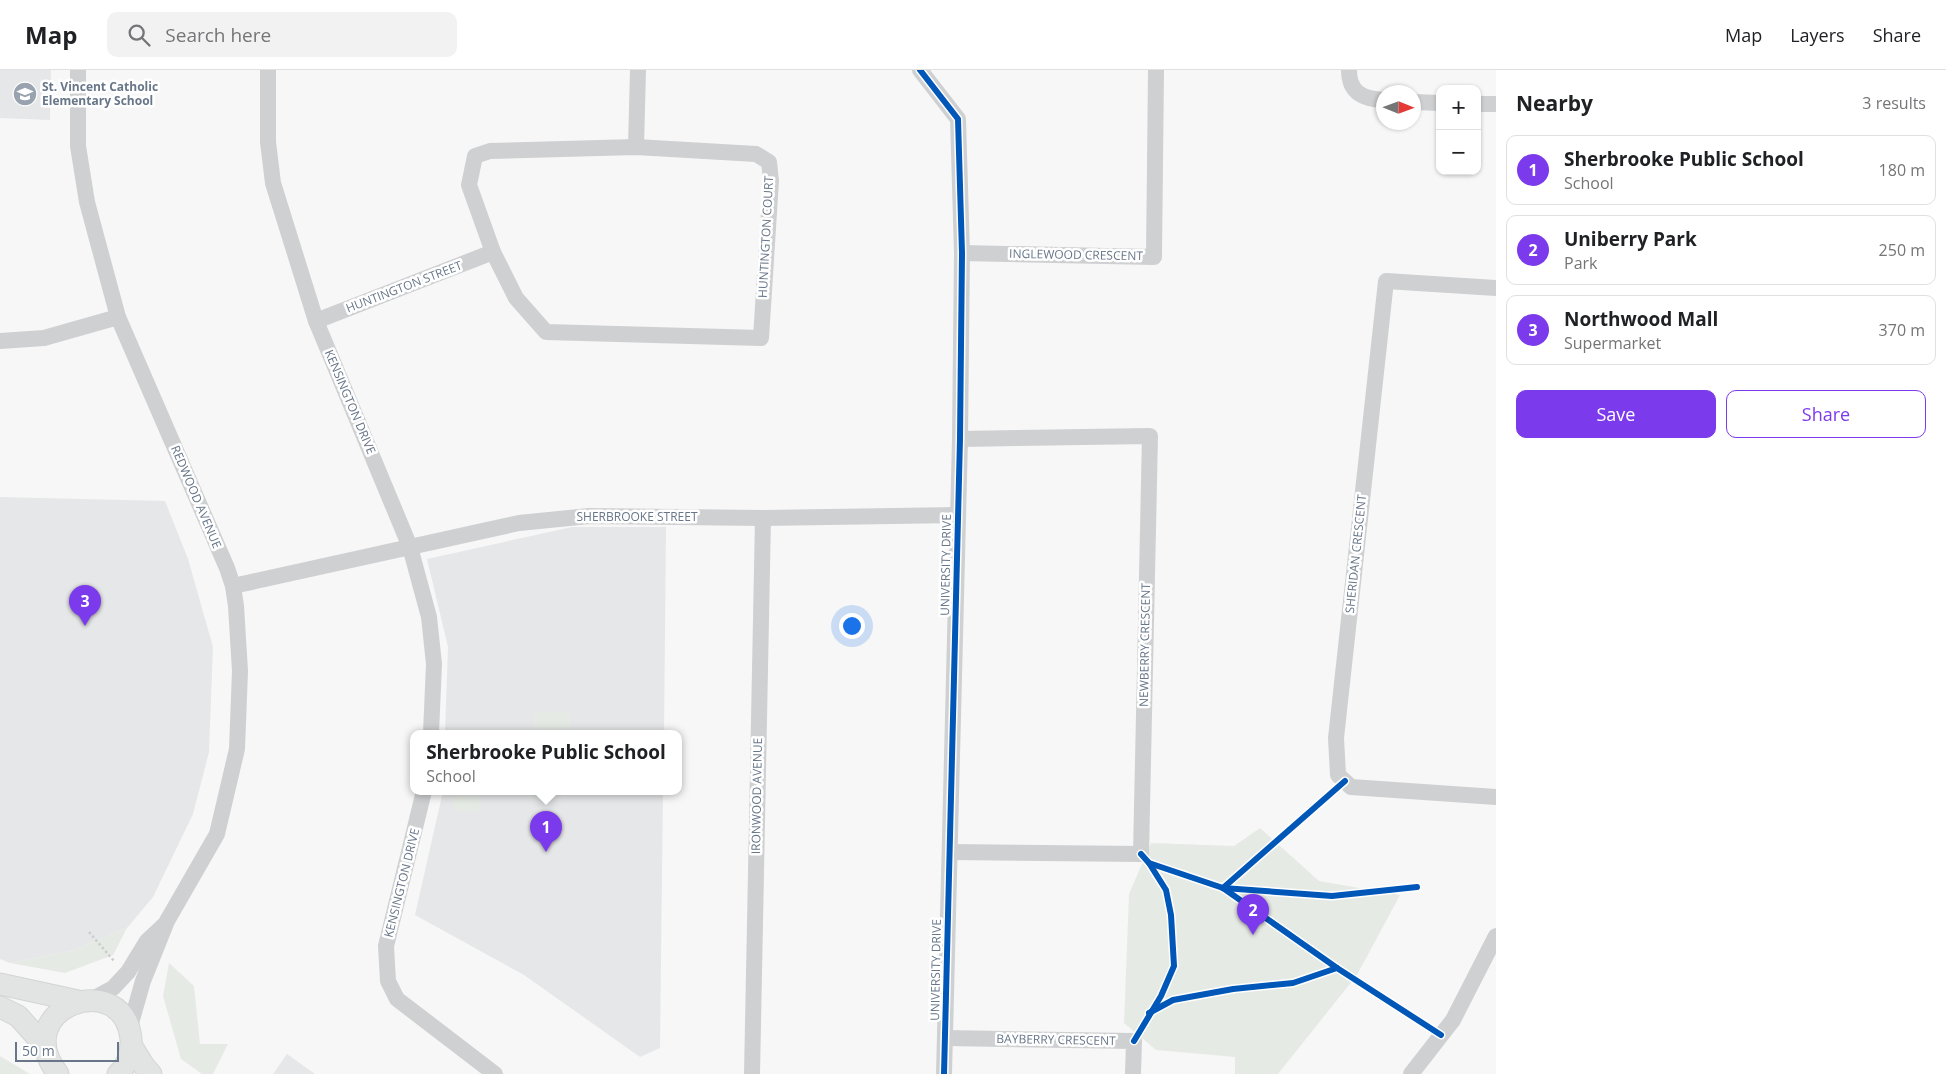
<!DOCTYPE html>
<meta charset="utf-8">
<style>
:root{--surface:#fff;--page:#f2f2f2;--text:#202124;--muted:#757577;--line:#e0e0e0;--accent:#7c3aed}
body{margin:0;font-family:"Open Sans",sans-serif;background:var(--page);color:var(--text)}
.controls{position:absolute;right:15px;top:15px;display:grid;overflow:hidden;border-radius:10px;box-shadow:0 1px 4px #0004}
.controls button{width:45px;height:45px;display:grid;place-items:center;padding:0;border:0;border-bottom:1px solid var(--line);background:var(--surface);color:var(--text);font:25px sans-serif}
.compass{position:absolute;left:1376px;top:15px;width:45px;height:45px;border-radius:50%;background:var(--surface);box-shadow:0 1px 4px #0004;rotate:91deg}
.scale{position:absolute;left:15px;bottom:12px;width:104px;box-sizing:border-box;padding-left:5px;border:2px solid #677688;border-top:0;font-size:14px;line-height:18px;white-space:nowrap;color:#677688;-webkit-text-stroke:4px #fff;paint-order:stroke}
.you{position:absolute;left:851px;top:555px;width:18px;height:18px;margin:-12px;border:4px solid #fff;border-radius:50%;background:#1a73e8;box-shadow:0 0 0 8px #1a73e833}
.badge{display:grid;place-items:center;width:32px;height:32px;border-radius:50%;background:var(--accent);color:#fff;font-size:16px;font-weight:700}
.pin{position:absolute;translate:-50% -41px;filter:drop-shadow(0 1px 2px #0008)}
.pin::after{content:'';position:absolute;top:26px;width:18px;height:15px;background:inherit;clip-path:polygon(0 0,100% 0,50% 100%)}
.popup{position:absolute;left:410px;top:660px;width:272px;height:65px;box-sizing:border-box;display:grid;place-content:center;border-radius:10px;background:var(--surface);filter:drop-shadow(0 1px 4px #0005);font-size:16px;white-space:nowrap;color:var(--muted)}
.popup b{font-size:19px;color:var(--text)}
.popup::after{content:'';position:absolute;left:50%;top:100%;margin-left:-10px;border:10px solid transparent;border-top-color:var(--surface)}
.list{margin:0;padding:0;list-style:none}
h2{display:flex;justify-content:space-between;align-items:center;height:65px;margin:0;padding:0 20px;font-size:21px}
h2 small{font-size:16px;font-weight:400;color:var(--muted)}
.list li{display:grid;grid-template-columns:32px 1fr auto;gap:15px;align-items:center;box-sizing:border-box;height:70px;margin:0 10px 10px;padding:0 10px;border:1px solid var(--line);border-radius:10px}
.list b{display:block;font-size:19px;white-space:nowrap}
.list p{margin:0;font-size:16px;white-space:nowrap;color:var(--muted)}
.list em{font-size:16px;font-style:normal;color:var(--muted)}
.actions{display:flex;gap:10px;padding:15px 20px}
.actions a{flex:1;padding:11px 0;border:1px solid var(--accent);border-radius:10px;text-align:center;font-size:18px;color:var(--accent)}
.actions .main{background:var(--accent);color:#fff}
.icon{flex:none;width:28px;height:28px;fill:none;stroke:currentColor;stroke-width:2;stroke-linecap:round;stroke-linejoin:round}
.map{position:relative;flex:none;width:1496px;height:1004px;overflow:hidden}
header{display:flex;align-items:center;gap:30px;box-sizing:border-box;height:70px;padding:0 25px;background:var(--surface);border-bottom:1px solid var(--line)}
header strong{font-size:24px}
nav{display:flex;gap:28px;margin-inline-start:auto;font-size:18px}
.search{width:350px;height:45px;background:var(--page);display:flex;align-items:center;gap:12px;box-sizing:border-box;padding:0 18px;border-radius:10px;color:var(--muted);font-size:19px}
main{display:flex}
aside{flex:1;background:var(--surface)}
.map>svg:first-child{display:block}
.built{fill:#e6e7e8}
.green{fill:#e6eae5}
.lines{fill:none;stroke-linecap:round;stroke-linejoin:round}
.major-casing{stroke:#d3d4d5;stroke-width:23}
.path{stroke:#cccdce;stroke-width:2.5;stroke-dasharray:2.5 2.5;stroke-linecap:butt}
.minor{stroke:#cfd0d2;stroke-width:16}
.major{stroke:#e2e3e3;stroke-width:21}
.cycleway-casing{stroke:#fff;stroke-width:9}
.cycleway{stroke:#0057b8;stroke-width:6}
.labels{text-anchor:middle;stroke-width:5;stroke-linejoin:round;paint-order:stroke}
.poi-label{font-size:12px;font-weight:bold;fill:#677688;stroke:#fff;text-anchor:start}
.street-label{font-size:12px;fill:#677688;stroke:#fff}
</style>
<header>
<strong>Map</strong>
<div class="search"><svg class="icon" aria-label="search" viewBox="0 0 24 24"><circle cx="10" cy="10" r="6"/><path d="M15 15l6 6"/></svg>Search here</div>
<nav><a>Map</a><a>Layers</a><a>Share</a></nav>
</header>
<main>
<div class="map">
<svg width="1496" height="1004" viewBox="0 0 1496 1004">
<rect width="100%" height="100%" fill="#f7f7f7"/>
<g class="built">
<polygon points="0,0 51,0 50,50 0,48"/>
<polygon points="0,427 165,431 188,489 213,577 209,682 193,744 153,827 127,858 72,881 10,893 0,889"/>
<polygon points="572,457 666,457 664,663 445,663 448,577 427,489"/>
<polygon points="443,721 663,721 660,978 640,987 524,905 415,845"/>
<polygon points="287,984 315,1004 273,1004"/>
</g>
<g class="green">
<polygon points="535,642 570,643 570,663 534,662"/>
<polygon points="455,721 481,721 478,742 453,740"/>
<polygon points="1260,758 1319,811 1400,825 1357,905 1278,1004 1235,1004 1235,987 1156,980 1124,953 1129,824 1151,773 1234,776"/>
<polygon points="127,858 113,885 65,903 10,893 72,881"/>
<polygon points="169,893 194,916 200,974 228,974 213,1004 202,1004 181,989 163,926"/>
<polygon points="0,986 30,1004 0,1004"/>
</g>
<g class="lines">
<g class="major-casing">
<g id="major">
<polyline points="0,914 78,931"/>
<polyline points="0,937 18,946 45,976"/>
<polyline points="131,975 144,996 151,1004"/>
<path d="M58 1004C7 937 124 897 131 969 132 982 127 996 118 1004"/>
</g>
</g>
<polyline class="path" points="89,862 114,891"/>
<g class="minor">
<polyline points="78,0 78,76 87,132 118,247 227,498 233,516 236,536 240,601 237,679 217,764 167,851 143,911 129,960"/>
<polyline points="268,0 268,72 273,113 316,251 410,477 429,547 434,594 431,663"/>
<polyline points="920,0 958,49 962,183 960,369 944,1004"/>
<path d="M1349 0C1349 23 1363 29 1384 30"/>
<polyline points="1414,32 1440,33"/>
<polyline points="1477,34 1496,34"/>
<polygon points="636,77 756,84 769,92 771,111 761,268 546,262 516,228 493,182 469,115 475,86 490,81"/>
<polyline points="636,77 638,0"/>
<polyline points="962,183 1154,187 1156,0"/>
<polyline points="1496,218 1386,211 1336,668 1338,705 1351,717 1496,727"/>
<polyline points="316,251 493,182"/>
<polyline points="0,271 44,268 118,247"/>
<polyline points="233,516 519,453 589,446 763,448 958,445"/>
<polyline points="424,721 386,876 388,911 397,929 495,1004"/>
<polyline points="950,782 1141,784 1150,366 960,369"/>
<polyline points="91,930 113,918 128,902 147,871 164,855"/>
<polyline points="945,968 1134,971 1133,1004"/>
<polyline points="752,1004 763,448"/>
<polyline points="1411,1004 1453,950 1496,866"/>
</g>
<use href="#major" class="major"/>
<g class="cycleway-casing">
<g id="cycleway">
<polyline points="920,0 958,49 962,183 960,369 944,1004"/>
<polyline points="1141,784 1149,793 1223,818 1337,898 1441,965"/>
<polyline points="1223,818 1332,826 1417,817"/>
<polyline points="1223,818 1345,711"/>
<polyline points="1149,943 1173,930 1233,919 1293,913 1337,898"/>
<polyline points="1134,971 1161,926 1174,896 1171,845 1166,820 1149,793"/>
</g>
</g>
<use href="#cycleway" class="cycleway"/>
</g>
<defs>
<g id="school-disc" transform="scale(1.25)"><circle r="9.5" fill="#99a3af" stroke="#fff"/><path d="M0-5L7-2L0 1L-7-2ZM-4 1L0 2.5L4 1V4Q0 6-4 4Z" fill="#fff"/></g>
</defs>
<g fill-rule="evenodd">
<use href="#school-disc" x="25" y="24"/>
</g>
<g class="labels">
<g class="poi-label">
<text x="42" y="21">St. Vincent Catholic<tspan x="42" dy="14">Elementary School</tspan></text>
</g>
<g class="street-label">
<text transform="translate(766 167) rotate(-87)" y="4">HUNTINGTON COURT</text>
<text transform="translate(1076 185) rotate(1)" y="4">INGLEWOOD CRESCENT</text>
<text transform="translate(404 217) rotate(-21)" y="4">HUNTINGTON STREET</text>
<text transform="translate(350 332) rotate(67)" y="4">KENSINGTON DRIVE</text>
<text transform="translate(196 427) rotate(67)" y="4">REDWOOD AVENUE</text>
<text x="637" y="451">SHERBROOKE STREET</text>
<text transform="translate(1356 484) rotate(-84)" y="4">SHERIDAN CRESCENT</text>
<text transform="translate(946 495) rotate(-89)" y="4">UNIVERSITY DRIVE</text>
<text transform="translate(1145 575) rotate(-89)" y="4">NEWBERRY CRESCENT</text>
<text transform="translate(757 726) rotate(-89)" y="4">IRONWOOD AVENUE</text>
<text transform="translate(402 813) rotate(-76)" y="4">KENSINGTON DRIVE</text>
<text transform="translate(936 900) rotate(-89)" y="4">UNIVERSITY DRIVE</text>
<text transform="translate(1056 970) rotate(1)" y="4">BAYBERRY CRESCENT</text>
</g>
</g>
</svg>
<div class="controls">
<button>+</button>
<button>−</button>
</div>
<svg class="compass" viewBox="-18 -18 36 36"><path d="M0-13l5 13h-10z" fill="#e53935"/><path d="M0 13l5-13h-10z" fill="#757577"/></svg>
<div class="scale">50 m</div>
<div class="you"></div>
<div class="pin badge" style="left:546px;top:782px">1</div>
<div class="popup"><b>Sherbrooke Public School</b>School</div>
<div class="pin badge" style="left:1253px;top:865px">2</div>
<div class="pin badge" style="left:85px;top:556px">3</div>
</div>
<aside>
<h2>Nearby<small>3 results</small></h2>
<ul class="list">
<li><span class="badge">1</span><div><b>Sherbrooke Public School</b><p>School</p></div><em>180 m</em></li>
<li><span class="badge">2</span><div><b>Uniberry Park</b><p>Park</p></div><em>250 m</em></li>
<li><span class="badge">3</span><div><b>Northwood Mall</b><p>Supermarket</p></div><em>370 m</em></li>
</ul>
<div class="actions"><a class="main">Save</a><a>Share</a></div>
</aside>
</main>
